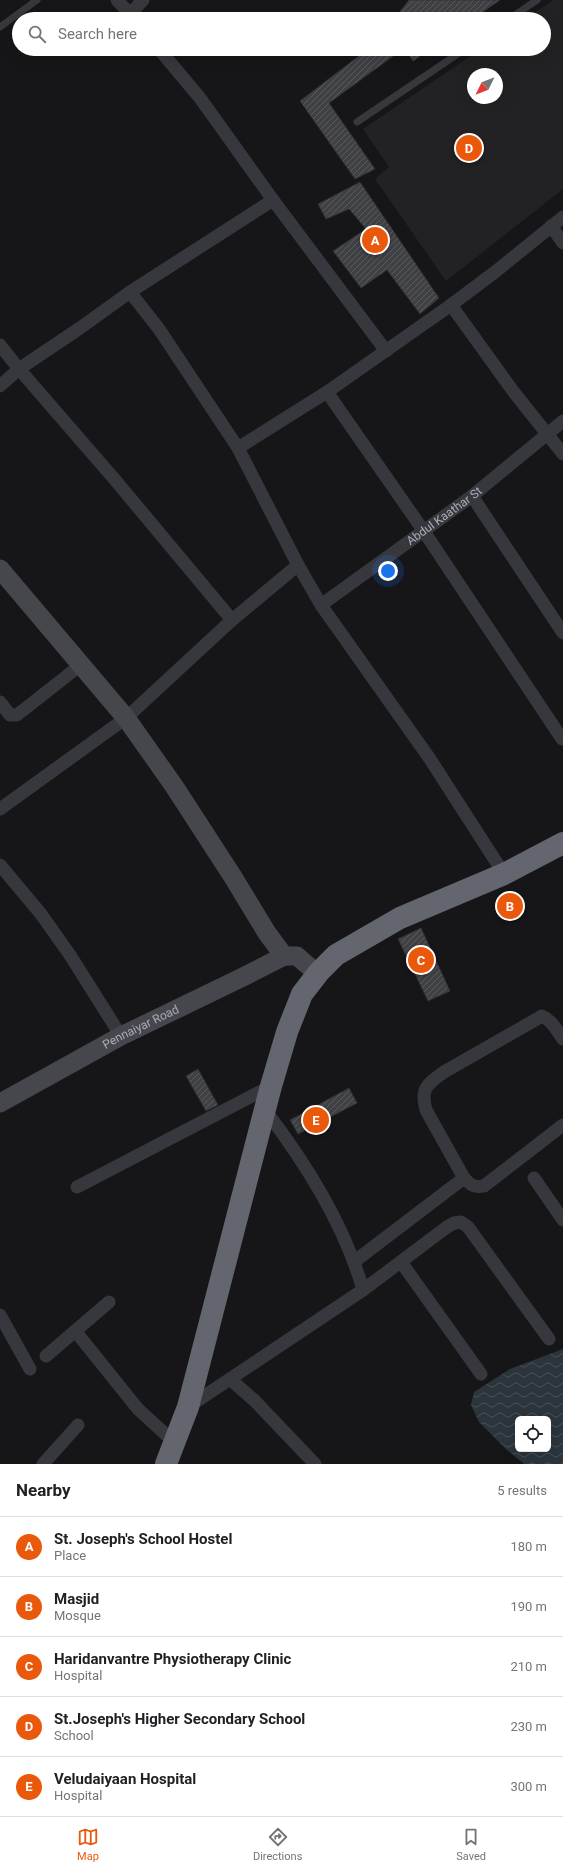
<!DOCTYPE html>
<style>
:root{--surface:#fff;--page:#f2f2f2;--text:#202124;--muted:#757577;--line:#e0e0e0;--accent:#ea580c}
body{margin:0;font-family:Roboto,sans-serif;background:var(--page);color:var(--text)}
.controls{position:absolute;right:12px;bottom:12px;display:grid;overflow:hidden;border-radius:6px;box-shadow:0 4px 16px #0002}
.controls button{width:36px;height:36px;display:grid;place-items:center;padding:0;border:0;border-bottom:1px solid var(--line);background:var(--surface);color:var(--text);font:20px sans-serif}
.compass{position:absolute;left:467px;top:68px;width:36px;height:36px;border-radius:50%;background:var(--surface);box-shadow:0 4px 16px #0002;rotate:227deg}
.you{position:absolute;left:388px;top:571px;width:14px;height:14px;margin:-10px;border:3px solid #fff;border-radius:50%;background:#1a73e8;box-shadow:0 0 0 6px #1a73e833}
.badge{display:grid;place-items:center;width:26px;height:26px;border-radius:50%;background:var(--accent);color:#fff;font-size:13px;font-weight:700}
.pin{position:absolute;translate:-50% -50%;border:2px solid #fff;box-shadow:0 1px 4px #0006}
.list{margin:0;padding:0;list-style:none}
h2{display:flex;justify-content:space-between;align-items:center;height:52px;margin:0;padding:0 16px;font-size:17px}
h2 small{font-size:13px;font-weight:400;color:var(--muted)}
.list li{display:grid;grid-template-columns:26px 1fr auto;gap:12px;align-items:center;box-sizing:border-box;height:60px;padding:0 16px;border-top:1px solid var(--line)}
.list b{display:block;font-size:15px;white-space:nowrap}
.list p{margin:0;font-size:13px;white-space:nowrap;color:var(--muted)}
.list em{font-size:13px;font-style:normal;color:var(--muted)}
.icon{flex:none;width:22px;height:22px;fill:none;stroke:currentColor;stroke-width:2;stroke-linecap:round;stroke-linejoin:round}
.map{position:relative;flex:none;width:563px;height:1464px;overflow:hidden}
.search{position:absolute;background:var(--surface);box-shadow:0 4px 16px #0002;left:12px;right:12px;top:12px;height:44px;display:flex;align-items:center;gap:10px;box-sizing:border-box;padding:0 14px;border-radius:22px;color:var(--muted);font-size:15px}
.sheet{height:352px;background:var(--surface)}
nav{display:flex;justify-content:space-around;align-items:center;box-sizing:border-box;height:56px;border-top:1px solid var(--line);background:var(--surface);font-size:11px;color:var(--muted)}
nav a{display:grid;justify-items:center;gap:2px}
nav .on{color:var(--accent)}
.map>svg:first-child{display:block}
.built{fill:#222225;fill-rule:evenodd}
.water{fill:url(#water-waves);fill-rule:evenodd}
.building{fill:url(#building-hatch);stroke:#303034}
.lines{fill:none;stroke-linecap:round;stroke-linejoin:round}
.lane{stroke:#37383d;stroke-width:7}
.street{stroke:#37383d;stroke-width:13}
.secondary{stroke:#45474d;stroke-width:19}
.highway{stroke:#63666e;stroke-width:22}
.labels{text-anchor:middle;stroke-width:3;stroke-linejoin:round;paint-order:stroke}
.street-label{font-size:12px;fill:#a8adb8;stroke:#111113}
</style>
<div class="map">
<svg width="563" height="1464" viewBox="0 0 563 1464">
<defs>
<pattern id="water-waves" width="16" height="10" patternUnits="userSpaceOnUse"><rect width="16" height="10" fill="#2c353c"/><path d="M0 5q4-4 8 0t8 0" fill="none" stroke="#485056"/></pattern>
<pattern id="building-hatch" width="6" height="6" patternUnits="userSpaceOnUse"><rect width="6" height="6" fill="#404145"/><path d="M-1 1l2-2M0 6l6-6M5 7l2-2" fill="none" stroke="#595a5e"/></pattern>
</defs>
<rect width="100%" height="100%" fill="#161618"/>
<path class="built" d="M553 0H563V189L446 281 375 179 389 167 363 129 481 49H544V19H525ZM473 74H497V98H473Z"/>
<path class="water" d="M563 1349V1464H524L507 1450 479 1422 471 1405 474 1392 510 1369ZM518 1419H548V1449H518Z"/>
<g class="building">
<polygon points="409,0 500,0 473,19 394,19"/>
<polygon points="368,49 403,49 329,103 375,169 355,179 300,101"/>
<polygon points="405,49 430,49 413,61"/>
<polygon points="360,182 439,298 420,314 387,270 361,288 333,251 366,229 349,209 326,219 318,204"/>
<polygon points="421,928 450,991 428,1001 398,939"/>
<polygon points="198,1069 218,1105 206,1111 186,1076"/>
<polygon points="349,1088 357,1103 298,1134 290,1120"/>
</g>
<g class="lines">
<g class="lane">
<polyline points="509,19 537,0"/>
<polyline points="0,27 37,0"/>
<polyline points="357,122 465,49"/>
</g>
<g class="street">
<polyline points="117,0 130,14"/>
<polyline points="134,19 130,14 143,0"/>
<polyline points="159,49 200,98 273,200 386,351"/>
<polyline points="563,217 495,272 451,305 513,391 563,454"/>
<polyline points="551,226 563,243"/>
<polyline points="130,292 159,329 238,448 298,565 321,605 430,759 504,874"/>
<polyline points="0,345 19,369 116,481 232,620"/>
<polyline points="0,386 19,369 80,328 130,292 273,200"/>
<polyline points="327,392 423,530 562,739"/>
<polyline points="238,448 327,392 451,305"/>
<polyline points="472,496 563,633"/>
<path id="s1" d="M321 605 472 496 563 421"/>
<polyline points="0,702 10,715 17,715 82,664"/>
<polyline points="0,809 126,718 232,620 298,565"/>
<polyline points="0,865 41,914 70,955 121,1036"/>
<path d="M464 1178 426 1110C420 1089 427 1084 444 1072L542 1016C552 1020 557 1031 563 1039"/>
<polyline points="534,1178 563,1220"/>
<polyline points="77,1187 271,1086"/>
<path d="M355 1261 464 1178C471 1185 474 1188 484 1186L563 1125"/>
<polyline points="401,1262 481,1374"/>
<polyline points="363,1290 447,1227 454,1223 461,1222 468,1227 549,1339"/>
<polyline points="0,1315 30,1369"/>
<polyline points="76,1332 138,1409 175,1443"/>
<polyline points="46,1356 109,1302"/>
<polyline points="230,1379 255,1401 315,1464"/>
<path d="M188 1407 363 1290C345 1226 305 1162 265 1110"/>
<polyline points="43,1464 78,1425"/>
</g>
<g class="secondary">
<polyline points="0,569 126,718 174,786 233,877 267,933 284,956"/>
<polyline points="284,956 297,956 314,971 316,976"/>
<path id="s2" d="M0 1103 121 1036 245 976 284 956"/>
</g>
<polyline class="highway" points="166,1464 188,1407 271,1086 287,1032 302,994 319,972 336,955 400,918 504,874 563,843"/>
</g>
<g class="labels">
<g class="street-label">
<text dy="4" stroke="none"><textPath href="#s1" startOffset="152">Abdul Kaathar St</textPath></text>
<text dy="4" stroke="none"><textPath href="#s2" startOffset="160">Pennaiyar Road</textPath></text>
</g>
</g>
</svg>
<div class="controls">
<button><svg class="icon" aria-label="locate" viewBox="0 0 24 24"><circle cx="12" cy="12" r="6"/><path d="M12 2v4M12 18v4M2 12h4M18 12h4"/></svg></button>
</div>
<svg class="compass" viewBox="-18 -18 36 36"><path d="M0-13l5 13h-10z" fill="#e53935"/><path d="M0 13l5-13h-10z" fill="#757577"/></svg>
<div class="you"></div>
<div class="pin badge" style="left:375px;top:240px">A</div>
<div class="pin badge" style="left:510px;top:906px">B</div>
<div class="pin badge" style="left:421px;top:960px">C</div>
<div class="pin badge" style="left:469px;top:148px">D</div>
<div class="pin badge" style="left:316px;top:1120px">E</div>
<div class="search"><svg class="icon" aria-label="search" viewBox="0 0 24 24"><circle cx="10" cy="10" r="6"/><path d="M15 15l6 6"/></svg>Search here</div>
</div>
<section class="sheet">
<h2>Nearby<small>5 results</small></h2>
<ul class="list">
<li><span class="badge">A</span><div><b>St. Joseph's School Hostel</b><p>Place</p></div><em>180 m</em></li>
<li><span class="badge">B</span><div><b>Masjid</b><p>Mosque</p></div><em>190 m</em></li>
<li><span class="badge">C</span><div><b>Haridanvantre Physiotherapy Clinic</b><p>Hospital</p></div><em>210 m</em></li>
<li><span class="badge">D</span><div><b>St.Joseph's Higher Secondary School</b><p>School</p></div><em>230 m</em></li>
<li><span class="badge">E</span><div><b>Veludaiyaan Hospital</b><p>Hospital</p></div><em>300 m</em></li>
</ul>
</section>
<nav>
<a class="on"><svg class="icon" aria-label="map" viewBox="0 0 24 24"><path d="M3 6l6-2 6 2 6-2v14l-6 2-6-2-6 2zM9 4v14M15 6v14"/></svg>Map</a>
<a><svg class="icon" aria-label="directions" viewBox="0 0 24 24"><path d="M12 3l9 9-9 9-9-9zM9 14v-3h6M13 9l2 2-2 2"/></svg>Directions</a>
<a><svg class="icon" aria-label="saved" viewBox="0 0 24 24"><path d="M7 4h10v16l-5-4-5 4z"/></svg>Saved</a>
</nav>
